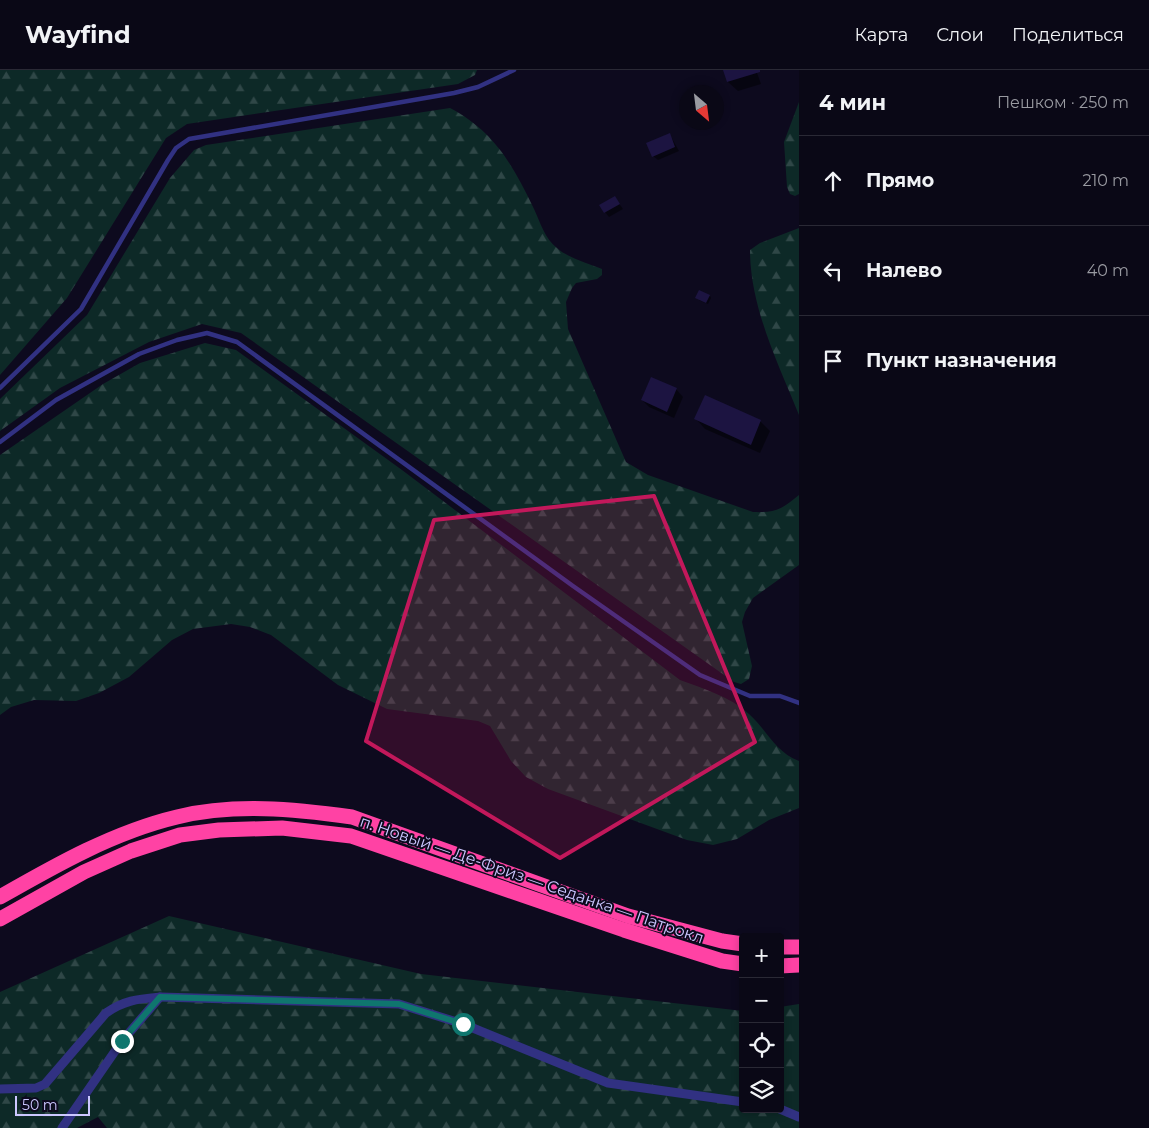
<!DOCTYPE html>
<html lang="ru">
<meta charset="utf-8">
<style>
:root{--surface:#0a0816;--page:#13111f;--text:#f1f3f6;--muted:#999aa1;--line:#2a2935}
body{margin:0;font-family:Montserrat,sans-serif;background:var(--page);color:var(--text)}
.controls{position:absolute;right:15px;bottom:15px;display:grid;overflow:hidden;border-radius:5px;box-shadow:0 2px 8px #0003}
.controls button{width:45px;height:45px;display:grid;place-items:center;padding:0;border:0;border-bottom:1px solid var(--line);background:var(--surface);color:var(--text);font:25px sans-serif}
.compass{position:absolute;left:679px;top:15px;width:45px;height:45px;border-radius:50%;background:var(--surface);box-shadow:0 2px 8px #0003;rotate:152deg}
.scale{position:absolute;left:15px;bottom:12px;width:75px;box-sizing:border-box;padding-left:5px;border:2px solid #ccc7ff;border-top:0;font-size:14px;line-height:18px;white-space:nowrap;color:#ccc7ff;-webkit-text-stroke:4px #0d0a1e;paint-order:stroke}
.stop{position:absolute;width:15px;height:15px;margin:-11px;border:4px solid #0f766e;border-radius:50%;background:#fff}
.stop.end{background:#0f766e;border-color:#fff;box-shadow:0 1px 5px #0008}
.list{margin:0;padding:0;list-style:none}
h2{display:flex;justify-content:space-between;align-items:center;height:65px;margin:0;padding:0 20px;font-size:21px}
h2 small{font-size:16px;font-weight:400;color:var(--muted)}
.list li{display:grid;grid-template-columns:32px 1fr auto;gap:15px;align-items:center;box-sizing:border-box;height:90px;padding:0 20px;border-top:1px solid var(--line)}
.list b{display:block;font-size:19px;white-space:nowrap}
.list em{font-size:16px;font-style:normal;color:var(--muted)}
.icon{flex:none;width:28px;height:28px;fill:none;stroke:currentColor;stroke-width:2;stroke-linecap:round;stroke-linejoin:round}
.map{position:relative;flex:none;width:799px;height:1058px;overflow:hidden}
header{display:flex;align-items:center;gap:30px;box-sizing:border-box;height:70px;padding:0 25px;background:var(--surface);border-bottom:1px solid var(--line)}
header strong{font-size:24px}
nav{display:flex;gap:28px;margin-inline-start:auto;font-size:18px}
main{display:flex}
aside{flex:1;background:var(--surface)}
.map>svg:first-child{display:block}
.forest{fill:url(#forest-firs)}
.shadow{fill:#0007}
.building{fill:#1c1441}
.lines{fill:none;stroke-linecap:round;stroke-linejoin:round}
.lane{stroke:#313182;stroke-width:4.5}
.street{stroke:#313182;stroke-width:9}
.highway{stroke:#ff42a4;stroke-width:15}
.route{stroke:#0f766e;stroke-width:6}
.marked{fill:#c2185b;fill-opacity:0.2;stroke:#c2185b;stroke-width:4;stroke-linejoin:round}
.labels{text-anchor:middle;stroke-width:4;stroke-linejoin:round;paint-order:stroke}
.street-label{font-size:16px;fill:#ccc7ff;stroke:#0d0a1e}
</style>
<header>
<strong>Wayfind</strong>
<nav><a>Карта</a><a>Слои</a><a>Поделиться</a></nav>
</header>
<main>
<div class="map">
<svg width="799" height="1058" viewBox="0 0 799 1058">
<defs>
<pattern id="forest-firs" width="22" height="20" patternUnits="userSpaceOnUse" patternTransform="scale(1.25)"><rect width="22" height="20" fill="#0d2927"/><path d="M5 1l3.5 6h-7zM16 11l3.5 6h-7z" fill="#2f4747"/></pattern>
</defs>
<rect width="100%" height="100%" fill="#0d0a1e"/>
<g class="forest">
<polygon points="0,0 477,0 475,5 458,14 187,54 166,68 67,228 0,305"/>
<polygon points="799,32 799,124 795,126 790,124 787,117 784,72"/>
<path d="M450 38C495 62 512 94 534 139 540 152 545 169 557 178 566 187 590 194 602 199V205L597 209 576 213 572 218 566 232 568 259 626 392 648 405 753 442C776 443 782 439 799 425V495L753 528 745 542 742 552 752 596 749 609 741 614 734 612 241 263 202 254 149 272 60 318 0 361V329L87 245 170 108 194 80 206 75Z"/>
<path d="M799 158V345C778 293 750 237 750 180L760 173Z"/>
<path d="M205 273 236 280 402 400 680 610C704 619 729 626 749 644 767 660 775 682 799 691V738L769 750 737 769 713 775 687 770 548 719 526 707 511 691 490 656 478 651 387 639 338 615 271 565 250 557 231 554 193 559 172 570 129 607 99 623 76 631 34 630 11 637 0 645V385L103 314 140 293Z"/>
<polygon points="169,846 421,904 743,941 743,1039 780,1039 780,937 799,934 799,1058 107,1058 98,1047 77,1058 0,1058 0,922"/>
</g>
<g class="shadow">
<polygon points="724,0 756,0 761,14 738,21 728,12"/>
<polygon points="670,65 679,81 658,90 653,86"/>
<polygon points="615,128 623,139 609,147 605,142"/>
<polygon points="710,226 711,228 708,234 699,230"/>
<polygon points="676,319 683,327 674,348 649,337 642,330"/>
<polygon points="706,327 761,352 770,361 760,383 705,359 696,349"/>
</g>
<g class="building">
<polygon points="723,0 760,0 760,2 727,12"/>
<polygon points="670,63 675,77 652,87 646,73"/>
<polygon points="615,126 620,134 604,143 599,135"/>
<polygon points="699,220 710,225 706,233 695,228"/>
<polygon points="651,307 677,318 667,342 641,330"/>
<polygon points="705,325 761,350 751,375 694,349"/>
</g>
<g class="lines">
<g class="lane">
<polyline points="0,318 81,239 168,90 176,78 189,69 454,23 478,17 514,0"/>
<polyline points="0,372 56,330 139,284 177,270 207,263 237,272 573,516 700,605 750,626 780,626 799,633"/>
</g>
<g class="street">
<path d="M0 1019 36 1018 45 1014 106 943C124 930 138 929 160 927L399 934 463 954 608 1013 743 1032"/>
<polyline points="780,1039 799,1047"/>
<polyline points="62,1058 122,971 160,927"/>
</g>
<g class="highway">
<path d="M0 827C56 795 114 762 177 747 234 733 295 739 352 747L628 846 722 871 743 874"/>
<polyline points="0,849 84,802 131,781 180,765 219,760 282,758 351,766 624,860 722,891 743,894"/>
<polyline points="780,877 799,877"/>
<polyline points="780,896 799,895"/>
</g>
</g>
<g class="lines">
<polyline class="route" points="122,971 160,927 399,934 463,954"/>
</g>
<path class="marked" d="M654 426 755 672 560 788 366 671 434 450Z"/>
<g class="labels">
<g class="street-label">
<text transform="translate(532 809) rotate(19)" y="6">п. Новый — Де-Фриз — Седанка — Патрокл</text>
</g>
</g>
</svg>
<div class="controls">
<button>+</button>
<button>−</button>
<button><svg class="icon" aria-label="locate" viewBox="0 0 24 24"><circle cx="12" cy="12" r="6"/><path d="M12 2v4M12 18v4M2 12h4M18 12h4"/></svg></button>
<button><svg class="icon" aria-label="layers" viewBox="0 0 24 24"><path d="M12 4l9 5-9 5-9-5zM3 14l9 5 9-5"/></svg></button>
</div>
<svg class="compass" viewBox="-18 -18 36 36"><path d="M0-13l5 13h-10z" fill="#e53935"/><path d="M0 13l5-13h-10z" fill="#999aa1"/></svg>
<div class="scale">50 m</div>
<div class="stop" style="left:463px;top:954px"></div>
<div class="stop end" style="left:122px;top:971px"></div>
</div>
<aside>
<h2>4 мин<small>Пешком · 250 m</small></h2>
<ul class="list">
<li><svg class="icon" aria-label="ahead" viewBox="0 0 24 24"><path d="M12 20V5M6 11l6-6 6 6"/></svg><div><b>Прямо</b></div><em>210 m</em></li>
<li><svg class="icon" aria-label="left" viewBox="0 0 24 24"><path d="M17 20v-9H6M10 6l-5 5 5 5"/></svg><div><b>Налево</b></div><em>40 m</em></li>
<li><svg class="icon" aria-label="arrive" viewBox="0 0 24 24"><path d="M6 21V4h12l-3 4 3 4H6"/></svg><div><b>Пункт назначения</b></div></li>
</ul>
</aside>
</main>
